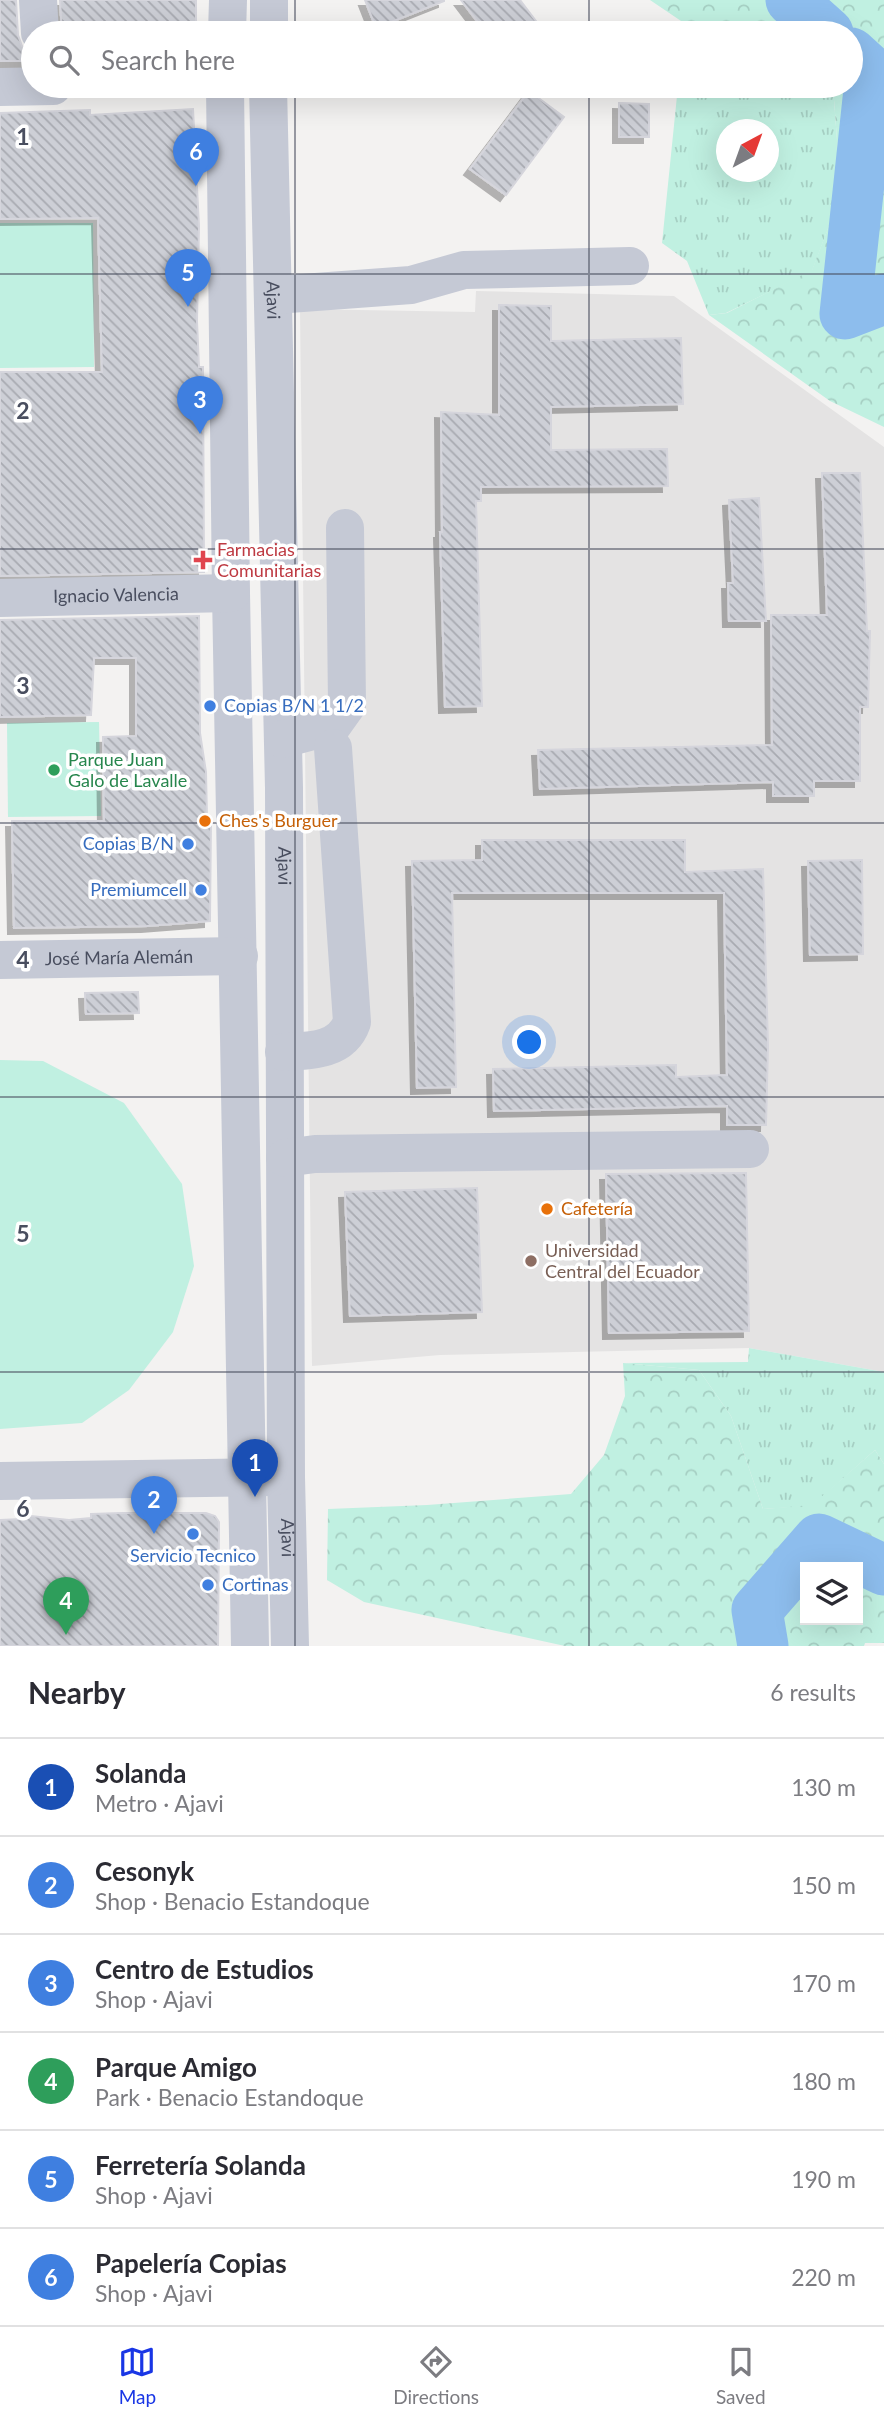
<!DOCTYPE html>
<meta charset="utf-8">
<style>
:root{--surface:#fff;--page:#f2f2f3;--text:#2b2b33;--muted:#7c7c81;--line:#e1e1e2;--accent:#1936e5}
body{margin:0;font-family:Lato,sans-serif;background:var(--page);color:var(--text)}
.controls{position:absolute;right:21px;bottom:21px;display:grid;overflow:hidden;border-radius:0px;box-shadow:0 7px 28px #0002}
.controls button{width:63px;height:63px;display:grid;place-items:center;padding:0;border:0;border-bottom:2px solid var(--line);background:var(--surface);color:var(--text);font:35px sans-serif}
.compass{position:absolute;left:716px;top:119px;width:63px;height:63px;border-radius:50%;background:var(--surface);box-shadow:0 7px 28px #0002;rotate:41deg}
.you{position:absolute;left:530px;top:1043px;width:24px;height:24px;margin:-18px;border:5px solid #fff;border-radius:50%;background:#1a73e8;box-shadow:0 0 0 10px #1a73e833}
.badge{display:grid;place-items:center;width:46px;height:46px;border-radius:50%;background:var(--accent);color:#fff;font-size:23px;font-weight:700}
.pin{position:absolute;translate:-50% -58px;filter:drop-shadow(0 2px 4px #0008)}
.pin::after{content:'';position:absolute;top:37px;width:24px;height:21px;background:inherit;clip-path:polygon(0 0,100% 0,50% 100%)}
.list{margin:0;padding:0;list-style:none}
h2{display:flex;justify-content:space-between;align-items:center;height:91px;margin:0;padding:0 28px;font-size:30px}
h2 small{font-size:23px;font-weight:400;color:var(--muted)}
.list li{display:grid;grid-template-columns:46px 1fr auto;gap:21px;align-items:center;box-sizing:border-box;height:98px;padding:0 28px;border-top:2px solid var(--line)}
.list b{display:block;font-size:26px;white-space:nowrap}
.list p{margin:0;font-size:23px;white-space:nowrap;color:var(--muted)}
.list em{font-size:23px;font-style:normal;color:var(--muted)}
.icon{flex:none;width:38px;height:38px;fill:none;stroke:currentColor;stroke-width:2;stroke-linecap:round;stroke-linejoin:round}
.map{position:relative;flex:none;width:884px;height:1646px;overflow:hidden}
.search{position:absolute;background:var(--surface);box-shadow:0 7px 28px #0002;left:21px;right:21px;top:21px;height:77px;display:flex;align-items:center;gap:18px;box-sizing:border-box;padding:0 24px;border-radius:38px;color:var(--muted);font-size:26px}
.sheet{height:679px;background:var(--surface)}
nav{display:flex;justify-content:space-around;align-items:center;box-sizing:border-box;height:98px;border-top:2px solid var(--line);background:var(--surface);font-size:19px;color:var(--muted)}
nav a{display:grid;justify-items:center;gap:4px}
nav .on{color:var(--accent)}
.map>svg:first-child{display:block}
.education{fill:#e4e3e3}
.grass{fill:url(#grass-tufts);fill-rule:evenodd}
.forest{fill:url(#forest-crowns);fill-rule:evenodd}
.garden{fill:#c0f0e1}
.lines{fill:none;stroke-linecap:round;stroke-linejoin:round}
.river{stroke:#8dbded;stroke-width:51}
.building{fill:url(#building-back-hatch);stroke:#d5d5dc;stroke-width:2;filter:url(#shadow)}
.minor{stroke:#c5c9d5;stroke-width:38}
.grid{fill:none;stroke:#494e5f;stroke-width:2;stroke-opacity:0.55}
.health-dot{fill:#e0444e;stroke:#fff;stroke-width:2.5}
.shop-dot{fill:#3f7fe0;stroke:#fff;stroke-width:2.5}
.leisure-dot{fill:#2e9e5b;stroke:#fff;stroke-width:2.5}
.food-dot{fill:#e8710a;stroke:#fff;stroke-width:2.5}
.education-dot{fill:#8d6e63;stroke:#fff;stroke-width:2.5}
.labels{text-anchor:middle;stroke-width:7;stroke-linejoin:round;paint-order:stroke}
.street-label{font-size:18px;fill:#494e5f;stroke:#fff}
.health-label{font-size:18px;fill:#be3a42;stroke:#fff;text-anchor:start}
.shop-label{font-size:18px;fill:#366cbe;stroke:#fff;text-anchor:start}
.leisure-label{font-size:18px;fill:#27864d;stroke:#fff;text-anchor:start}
.food-label{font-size:18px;fill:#c56008;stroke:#fff;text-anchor:start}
.education-label{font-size:18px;fill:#785e54;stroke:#fff;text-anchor:start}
.grid-label{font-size:23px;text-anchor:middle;font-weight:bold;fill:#494e5f;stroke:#fff;stroke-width:7;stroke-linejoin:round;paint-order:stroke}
</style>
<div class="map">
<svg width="884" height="1646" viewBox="0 0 884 1646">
<defs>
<pattern id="grass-tufts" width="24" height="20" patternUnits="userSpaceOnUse" patternTransform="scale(1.75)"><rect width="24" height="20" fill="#c0f0e1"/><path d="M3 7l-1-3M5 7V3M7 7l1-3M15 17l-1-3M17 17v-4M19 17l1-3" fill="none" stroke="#a6cfc3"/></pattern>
<pattern id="forest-crowns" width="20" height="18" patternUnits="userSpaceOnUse" patternTransform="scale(1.75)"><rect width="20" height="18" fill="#c0f0e1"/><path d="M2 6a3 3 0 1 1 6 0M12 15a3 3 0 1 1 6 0" fill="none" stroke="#a6cfc3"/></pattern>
<pattern id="building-back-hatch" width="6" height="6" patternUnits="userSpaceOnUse" patternTransform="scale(1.75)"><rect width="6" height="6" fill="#cdcfd6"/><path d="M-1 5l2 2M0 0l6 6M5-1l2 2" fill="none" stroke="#a8aab1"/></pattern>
<filter id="shadow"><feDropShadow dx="-6" dy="6" stdDeviation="0" flood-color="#0004"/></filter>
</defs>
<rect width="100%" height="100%" fill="#f3f2f1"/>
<polygon class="education" points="476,291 674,296 884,447 884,1372 749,1348 440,1355 312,1366 300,309 475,312"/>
<g class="grass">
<path d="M678 86H833L841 194 812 271 726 313 709 315 687 261 662 243ZM726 130H768V172H726Z"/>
<polygon points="749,1348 884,1372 884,1464 875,1450 812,1506 763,1509 731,1416 699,1370 623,1363 748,1362"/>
</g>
<g class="forest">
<polygon points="650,0 884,0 884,427 830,401 709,315 727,313 812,270 841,194 833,86 851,86 851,33 759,33 684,23"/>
<path d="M623 1363 699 1370 731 1416 763 1509 812 1505 875 1450 884 1464V1643H865L864 1646H565L364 1602 327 1580 328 1509 427 1505 571 1494 604 1455 625 1396ZM858 1567V1620H805V1567Z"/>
</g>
<g class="garden">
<polygon points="0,223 93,223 94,367 0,368"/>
<polygon points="99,722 101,816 8,817 7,723"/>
<polygon points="0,1060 43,1061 124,1103 182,1184 194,1266 173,1332 129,1390 82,1423 0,1429"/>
</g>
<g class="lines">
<g class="river">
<polyline points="791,0 828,33"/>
<polyline points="851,53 871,71 845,314 884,299"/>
<polyline points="763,1646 757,1610 819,1539 884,1570"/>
</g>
</g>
<g class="building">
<polygon points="0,0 16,0 18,35 22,46 33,53 33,61 0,61"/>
<polygon points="60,0 196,0 196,33 62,33"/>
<polygon points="365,0 444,0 444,1 376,28"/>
<polygon points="461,0 520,0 545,33 486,33"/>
<polygon points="529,91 564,117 506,195 470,169"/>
<polygon points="619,103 649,104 649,137 619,137"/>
<polygon points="193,109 199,226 197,321 199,367 203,367 204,572 0,576 0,372 102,372 98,218 0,219 0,113 90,110 90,115"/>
<polygon points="499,305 551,306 551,341 681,338 683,404 551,407 551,450 667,449 668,486 481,487 481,501 476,501 482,706 445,707 440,532 442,532 441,412 499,415"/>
<polygon points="822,473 860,473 867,631 870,631 868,707 860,707 860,781 814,781 814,796 773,796 773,782 540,789 538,750 772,745 771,615 827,615"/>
<polygon points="759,498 766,621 729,621 728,583 733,583 729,500"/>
<polygon points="199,616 200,733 206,772 207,818 211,818 210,921 147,926 14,928 12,821 104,821 103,737 136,736 136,658 94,658 91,715 0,717 0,620"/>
<polygon points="482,840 685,840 685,872 763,869 768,1046 766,1125 727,1125 727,1106 494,1111 493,1069 676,1065 676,1077 727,1075 724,893 452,893 456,1087 417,1088 412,861 482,860"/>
<polygon points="862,860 863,954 810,955 808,861"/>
<polygon points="138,992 139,1013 86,1014 85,993"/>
<polygon points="746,1173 749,1331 609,1333 606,1174"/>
<polygon points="477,1188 482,1312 350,1316 345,1192"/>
<polygon points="122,1513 206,1513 215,1516 219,1522 218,1646 0,1646 0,1520 22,1519 22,1515 69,1520 91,1518 91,1514"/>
</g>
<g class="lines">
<g class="minor">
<polyline points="38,0 40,33"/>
<polyline points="227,33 228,0"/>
<polyline points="269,33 269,0"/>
<polyline points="225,86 231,593 250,1646"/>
<path id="s1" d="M268 86 284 788 286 1477 290 1646"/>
<polyline points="0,87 53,86"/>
<polyline points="275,295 411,285 464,270 630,266"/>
<path id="s2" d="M0 598 231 593"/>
<polyline points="283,739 332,726 347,705 345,528"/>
<path id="s3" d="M0 960 239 956"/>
<path d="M284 1052C310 1051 342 1051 352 1022L333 748"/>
<polyline points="285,1158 315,1154 750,1149"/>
<polyline points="0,1481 273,1477"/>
</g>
</g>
<path class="grid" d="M295 0V33M589 0V33M295 86V1646M589 86V1646M0 274H884M0 549H884M0 823H884M0 1097H884M0 1372H884"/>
<path class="health-dot" d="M199.5 549.5h7v7h7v7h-7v7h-7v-7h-7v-7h7z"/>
<g class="shop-dot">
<circle cx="210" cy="706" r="7"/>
<circle cx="188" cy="844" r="7"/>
<circle cx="201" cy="890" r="7"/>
<circle cx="193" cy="1534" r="7"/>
<circle cx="208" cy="1585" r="7"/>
</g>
<circle class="leisure-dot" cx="54" cy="770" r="7"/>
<g class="food-dot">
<circle cx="205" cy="821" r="7"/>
<circle cx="547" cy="1209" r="7"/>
</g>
<circle class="education-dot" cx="531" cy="1261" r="7"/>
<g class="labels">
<g class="street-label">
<text dy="6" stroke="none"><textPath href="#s1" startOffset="214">Ajavi</textPath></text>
<text dy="6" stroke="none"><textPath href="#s2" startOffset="116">Ignacio Valencia</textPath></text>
<text dy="6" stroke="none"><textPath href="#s1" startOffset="780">Ajavi</textPath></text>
<text dy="6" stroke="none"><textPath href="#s3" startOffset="119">José María Alemán</textPath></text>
<text dy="6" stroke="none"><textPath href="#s1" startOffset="1452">Ajavi</textPath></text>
</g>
<g class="health-label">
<text x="217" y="556">Farmacias<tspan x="217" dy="21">Comunitarias</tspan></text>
</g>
<g class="shop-label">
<text x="224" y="712">Copias B/N 1 1/2</text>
<text x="174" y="850" text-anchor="end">Copias B/N</text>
<text x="187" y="896" text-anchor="end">Premiumcell</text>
<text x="193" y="1562" text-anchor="middle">Servicio Tecnico</text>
<text x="222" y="1591">Cortinas</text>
</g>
<g class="leisure-label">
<text x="68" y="766">Parque Juan<tspan x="68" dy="21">Galo de Lavalle</tspan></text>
</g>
<g class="food-label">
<text x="219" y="827">Ches's Burguer</text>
<text x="561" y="1215">Cafetería</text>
</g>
<g class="education-label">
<text x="545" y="1257">Universidad<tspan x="545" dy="21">Central del Ecuador</tspan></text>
</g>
</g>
<g class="grid-label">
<text x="23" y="145">1</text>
<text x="23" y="419">2</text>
<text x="23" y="694">3</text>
<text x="23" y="968">4</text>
<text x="23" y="1242">5</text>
<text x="23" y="1517">6</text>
</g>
</svg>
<div class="controls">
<button><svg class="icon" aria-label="layers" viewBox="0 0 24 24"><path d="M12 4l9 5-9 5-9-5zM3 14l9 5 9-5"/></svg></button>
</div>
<svg class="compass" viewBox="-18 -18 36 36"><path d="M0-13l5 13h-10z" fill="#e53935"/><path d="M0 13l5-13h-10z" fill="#7c7c81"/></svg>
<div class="you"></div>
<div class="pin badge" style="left:255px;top:1497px;background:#1a4fb4">1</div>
<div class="pin badge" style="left:154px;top:1534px;background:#3f7fe0">2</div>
<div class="pin badge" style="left:200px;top:434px;background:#3f7fe0">3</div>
<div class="pin badge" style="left:66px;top:1635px;background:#2e9e5b">4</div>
<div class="pin badge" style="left:188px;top:307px;background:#3f7fe0">5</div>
<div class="pin badge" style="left:196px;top:186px;background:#3f7fe0">6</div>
<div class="search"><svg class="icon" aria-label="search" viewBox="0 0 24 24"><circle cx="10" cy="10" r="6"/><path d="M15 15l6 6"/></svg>Search here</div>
</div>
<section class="sheet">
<h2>Nearby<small>6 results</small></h2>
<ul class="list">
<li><span class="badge" style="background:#1a4fb4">1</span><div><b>Solanda</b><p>Metro · Ajavi</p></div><em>130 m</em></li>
<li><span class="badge" style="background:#3f7fe0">2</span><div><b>Cesonyk</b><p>Shop · Benacio Estandoque</p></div><em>150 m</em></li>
<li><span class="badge" style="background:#3f7fe0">3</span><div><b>Centro de Estudios</b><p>Shop · Ajavi</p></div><em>170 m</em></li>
<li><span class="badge" style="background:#2e9e5b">4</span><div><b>Parque Amigo</b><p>Park · Benacio Estandoque</p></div><em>180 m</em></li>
<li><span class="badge" style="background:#3f7fe0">5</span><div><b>Ferretería Solanda</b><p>Shop · Ajavi</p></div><em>190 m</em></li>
<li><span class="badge" style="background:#3f7fe0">6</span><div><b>Papelería Copias</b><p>Shop · Ajavi</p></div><em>220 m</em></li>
</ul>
</section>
<nav>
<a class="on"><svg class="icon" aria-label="map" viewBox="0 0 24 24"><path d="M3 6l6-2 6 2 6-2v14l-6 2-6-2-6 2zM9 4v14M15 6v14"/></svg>Map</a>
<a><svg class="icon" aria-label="directions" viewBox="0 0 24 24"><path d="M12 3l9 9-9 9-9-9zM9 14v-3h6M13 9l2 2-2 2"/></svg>Directions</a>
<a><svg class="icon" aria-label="saved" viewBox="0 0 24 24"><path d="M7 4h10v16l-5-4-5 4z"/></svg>Saved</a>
</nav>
